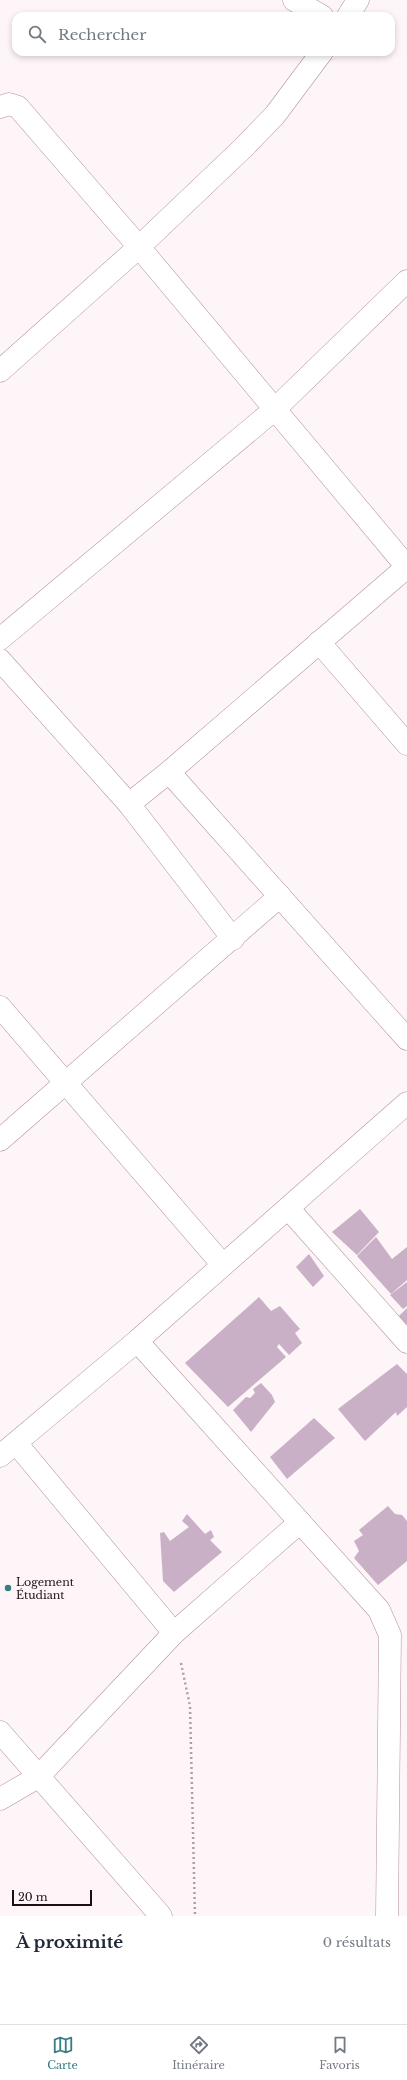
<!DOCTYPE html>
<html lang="fr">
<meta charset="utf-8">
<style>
:root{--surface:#fff;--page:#f6f6f7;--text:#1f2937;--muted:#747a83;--line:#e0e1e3;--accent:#367e84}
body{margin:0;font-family:"Libre Baskerville",serif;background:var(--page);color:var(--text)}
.scale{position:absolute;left:12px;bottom:10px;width:80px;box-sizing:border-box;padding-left:4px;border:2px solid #1b0f12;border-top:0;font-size:11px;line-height:14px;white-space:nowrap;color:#1b0f12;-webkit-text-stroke:3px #fdf5f7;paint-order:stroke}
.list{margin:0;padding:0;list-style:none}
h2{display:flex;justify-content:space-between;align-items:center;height:52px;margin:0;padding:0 16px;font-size:17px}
h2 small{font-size:13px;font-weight:400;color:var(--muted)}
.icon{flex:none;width:22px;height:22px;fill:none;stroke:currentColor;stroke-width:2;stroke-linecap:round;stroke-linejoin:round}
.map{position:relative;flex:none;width:407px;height:1916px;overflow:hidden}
.search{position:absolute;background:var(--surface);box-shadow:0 2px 6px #0003;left:12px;right:12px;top:12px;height:44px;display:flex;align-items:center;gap:10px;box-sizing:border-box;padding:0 14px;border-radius:12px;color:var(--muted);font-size:15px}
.sheet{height:108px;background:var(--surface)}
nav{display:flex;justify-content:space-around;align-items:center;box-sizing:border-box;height:56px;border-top:1px solid var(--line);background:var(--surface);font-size:11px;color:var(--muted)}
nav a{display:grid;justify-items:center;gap:2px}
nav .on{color:var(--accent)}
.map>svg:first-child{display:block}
.building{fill:#c9b0c6}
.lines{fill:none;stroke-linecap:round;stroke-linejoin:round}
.street-casing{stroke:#b39199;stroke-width:23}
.secondary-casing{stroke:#b39199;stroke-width:23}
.path{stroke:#aaa1a3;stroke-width:2.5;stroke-dasharray:2 3;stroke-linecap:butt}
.street{stroke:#fff;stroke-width:22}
.secondary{stroke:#fff;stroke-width:22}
.poi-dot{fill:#367e84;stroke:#fdf5f7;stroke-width:1.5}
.labels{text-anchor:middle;stroke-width:3;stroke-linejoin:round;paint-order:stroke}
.poi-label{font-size:11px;fill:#1b0f12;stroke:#fdf5f7;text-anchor:start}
</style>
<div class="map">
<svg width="407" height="1916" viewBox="0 0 407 1916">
<rect width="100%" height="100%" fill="#fdf5f7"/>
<g class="building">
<polygon points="360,1209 379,1232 357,1255 332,1232"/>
<polygon points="376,1237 392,1259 407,1247 407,1280 391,1294 357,1256"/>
<polygon points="309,1254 324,1276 313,1287 296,1267"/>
<polygon points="407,1282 407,1306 403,1309 390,1295"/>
<polygon points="259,1297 271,1311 280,1306 300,1329 295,1333 302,1343 289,1355 279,1344 277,1347 286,1357 228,1407 185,1363"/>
<polygon points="407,1308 407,1329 398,1317"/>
<polygon points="397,1364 407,1374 407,1407 397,1416 396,1412 365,1441 338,1409"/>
<polygon points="261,1383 272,1395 275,1402 251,1432 233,1410 246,1397 250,1398 255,1393 253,1389"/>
<polygon points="314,1418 335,1438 287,1479 270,1457"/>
<polygon points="388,1506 395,1514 402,1515 407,1521 407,1561 378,1585 354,1558 359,1551 354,1541 363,1535 359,1530"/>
<polygon points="187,1514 205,1534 211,1530 214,1537 210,1540 222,1552 174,1592 163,1581 160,1533 164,1532 170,1541 189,1527 182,1521"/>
</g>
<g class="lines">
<g class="street-casing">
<g id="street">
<polyline points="294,0 322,16"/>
<polyline points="348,16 358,0"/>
<polyline points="0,107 9,104 18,107 139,247 407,567"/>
<polyline points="0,371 139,247 243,148 275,115 322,52"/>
<polyline points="0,639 275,409 407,281"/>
<polyline points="319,642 407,744"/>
<polyline points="0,660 129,804 233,939"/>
<polyline points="169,772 407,1039"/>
<polyline points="129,804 169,772 407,567"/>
<polyline points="0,1007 223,1265"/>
<polyline points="0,1140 280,896"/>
<polyline points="288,1208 407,1342"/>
<polyline points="137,1341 379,1610 390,1635 387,1916"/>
<polyline points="16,1443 174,1633"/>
<polyline points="0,1732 161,1916"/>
<polyline points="0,1799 38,1777 174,1633 300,1522"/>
</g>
</g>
<g class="secondary-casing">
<polyline id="secondary" points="0,1456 137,1341 407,1103"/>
</g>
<polyline class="path" points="181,1663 190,1706 195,1916"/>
<use href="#street" class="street"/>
<use href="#secondary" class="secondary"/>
</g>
<circle class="poi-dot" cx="8" cy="1588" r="4"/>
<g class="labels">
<g class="poi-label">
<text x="16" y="1586">Logement<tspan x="16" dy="13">Étudiant</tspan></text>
</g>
</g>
</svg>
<div class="scale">20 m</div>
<div class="search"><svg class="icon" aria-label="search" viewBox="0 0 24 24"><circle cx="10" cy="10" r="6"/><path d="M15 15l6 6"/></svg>Rechercher</div>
</div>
<section class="sheet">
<h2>À proximité<small>0 résultats</small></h2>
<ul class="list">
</ul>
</section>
<nav>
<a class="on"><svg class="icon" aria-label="map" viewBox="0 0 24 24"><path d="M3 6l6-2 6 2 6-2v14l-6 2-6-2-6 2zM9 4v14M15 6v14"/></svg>Carte</a>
<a><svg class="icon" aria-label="directions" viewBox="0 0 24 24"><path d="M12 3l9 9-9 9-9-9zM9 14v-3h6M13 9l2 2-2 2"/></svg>Itinéraire</a>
<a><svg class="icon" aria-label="saved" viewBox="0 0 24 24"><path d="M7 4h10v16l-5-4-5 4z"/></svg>Favoris</a>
</nav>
